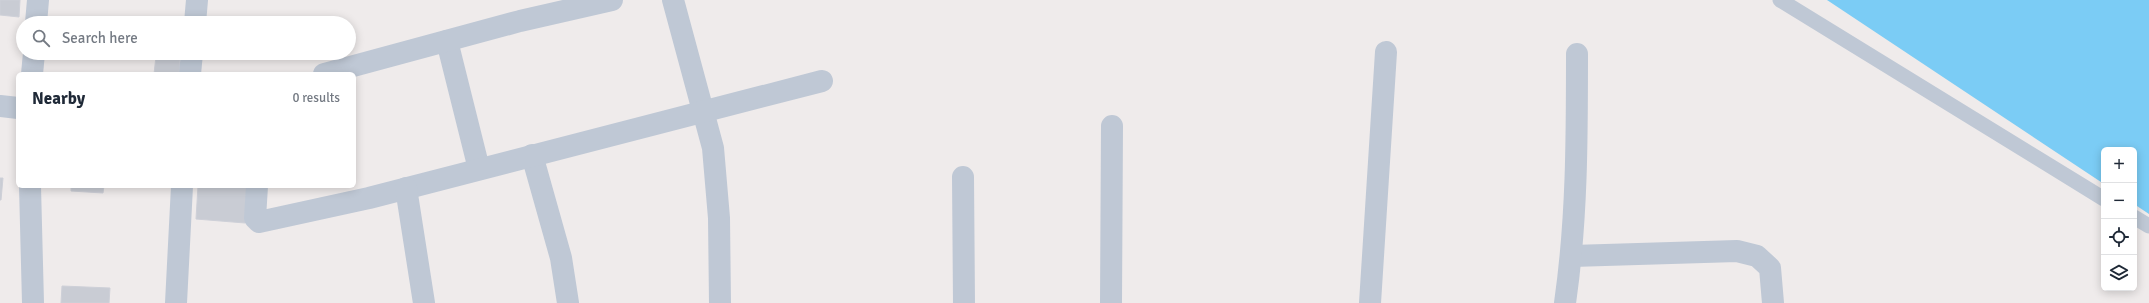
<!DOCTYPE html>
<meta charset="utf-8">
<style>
:root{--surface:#fff;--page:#f6f6f7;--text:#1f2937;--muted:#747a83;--line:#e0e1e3}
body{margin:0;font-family:Signika,sans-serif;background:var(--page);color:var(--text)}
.controls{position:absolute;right:12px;bottom:12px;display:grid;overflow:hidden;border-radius:6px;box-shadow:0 2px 10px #0003}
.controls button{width:36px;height:36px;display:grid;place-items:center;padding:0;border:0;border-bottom:1px solid var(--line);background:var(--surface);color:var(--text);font:20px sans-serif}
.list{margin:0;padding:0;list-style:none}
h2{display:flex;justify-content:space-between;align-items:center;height:52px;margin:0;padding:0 16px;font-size:17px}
h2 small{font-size:13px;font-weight:400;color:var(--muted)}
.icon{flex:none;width:22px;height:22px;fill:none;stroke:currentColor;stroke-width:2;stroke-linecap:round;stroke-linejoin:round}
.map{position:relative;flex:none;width:2149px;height:303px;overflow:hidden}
.search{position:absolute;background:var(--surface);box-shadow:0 2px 10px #0003;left:16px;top:16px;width:340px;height:44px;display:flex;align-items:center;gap:10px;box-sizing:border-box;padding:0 14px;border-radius:22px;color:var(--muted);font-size:15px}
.panel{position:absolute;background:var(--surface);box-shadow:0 2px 10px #0003;left:16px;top:72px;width:340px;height:116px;border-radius:6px}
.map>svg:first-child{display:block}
.water{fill:#7bccf5}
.building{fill:#c9ccd4;stroke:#ced0d8}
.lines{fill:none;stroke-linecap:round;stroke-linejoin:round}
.lane{stroke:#bfc8d5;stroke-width:15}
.street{stroke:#bfc8d5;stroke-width:22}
</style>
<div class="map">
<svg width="2149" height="303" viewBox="0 0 2149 303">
<rect width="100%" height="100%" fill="#efebeb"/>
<polygon class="water" points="1827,0 2149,0 2149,214 2134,204 2134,150 2104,150 2104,184"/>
<g class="building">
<polygon points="0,0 20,0 19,17 0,15"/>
<polygon points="156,56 180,59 179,74 154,74"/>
<polygon points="0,178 3,178 1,200 0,200"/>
<polygon points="71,186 104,186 103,193 71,191"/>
<polygon points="198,186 248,186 245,223 196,219"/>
<polygon points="62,286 110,288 109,303 61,303"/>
</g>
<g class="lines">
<g class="lane">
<polyline points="1780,0 2104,199"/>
<polyline points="2134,217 2149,226"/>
</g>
<g class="street">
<polyline points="673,0 713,148 719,218 720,303"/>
<polyline points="36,23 38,0"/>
<polyline points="195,23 197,0"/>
<polyline points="447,41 479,169"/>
<polyline points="32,74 34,53"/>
<polyline points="190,74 192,53"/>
<polyline points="324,74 520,21 612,0"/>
<polyline points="0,106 18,108"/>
<polyline points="532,155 561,258 568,303"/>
<polyline points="963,177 964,303"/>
<polyline points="30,186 33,303"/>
<polyline points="257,186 255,218 259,222 369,198 822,81"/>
<polyline points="406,188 424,303"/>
<polyline points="1572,256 1737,251 1757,256 1770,268 1773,303"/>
<polyline points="176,303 182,186"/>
<polyline points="1111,303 1112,126"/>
<polyline points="1370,303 1386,52"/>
<path d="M1565 303C1577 220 1577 138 1577 54"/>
</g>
</g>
</svg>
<div class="controls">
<button>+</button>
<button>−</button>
<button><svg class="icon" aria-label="locate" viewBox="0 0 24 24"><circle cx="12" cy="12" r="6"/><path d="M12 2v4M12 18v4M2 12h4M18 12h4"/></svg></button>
<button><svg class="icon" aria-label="layers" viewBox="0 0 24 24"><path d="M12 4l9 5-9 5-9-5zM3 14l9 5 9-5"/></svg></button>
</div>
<div class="search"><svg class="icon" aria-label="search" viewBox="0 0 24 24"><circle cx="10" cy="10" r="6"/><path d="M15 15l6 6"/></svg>Search here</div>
<section class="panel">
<h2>Nearby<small>0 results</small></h2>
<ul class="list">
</ul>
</section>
</div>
